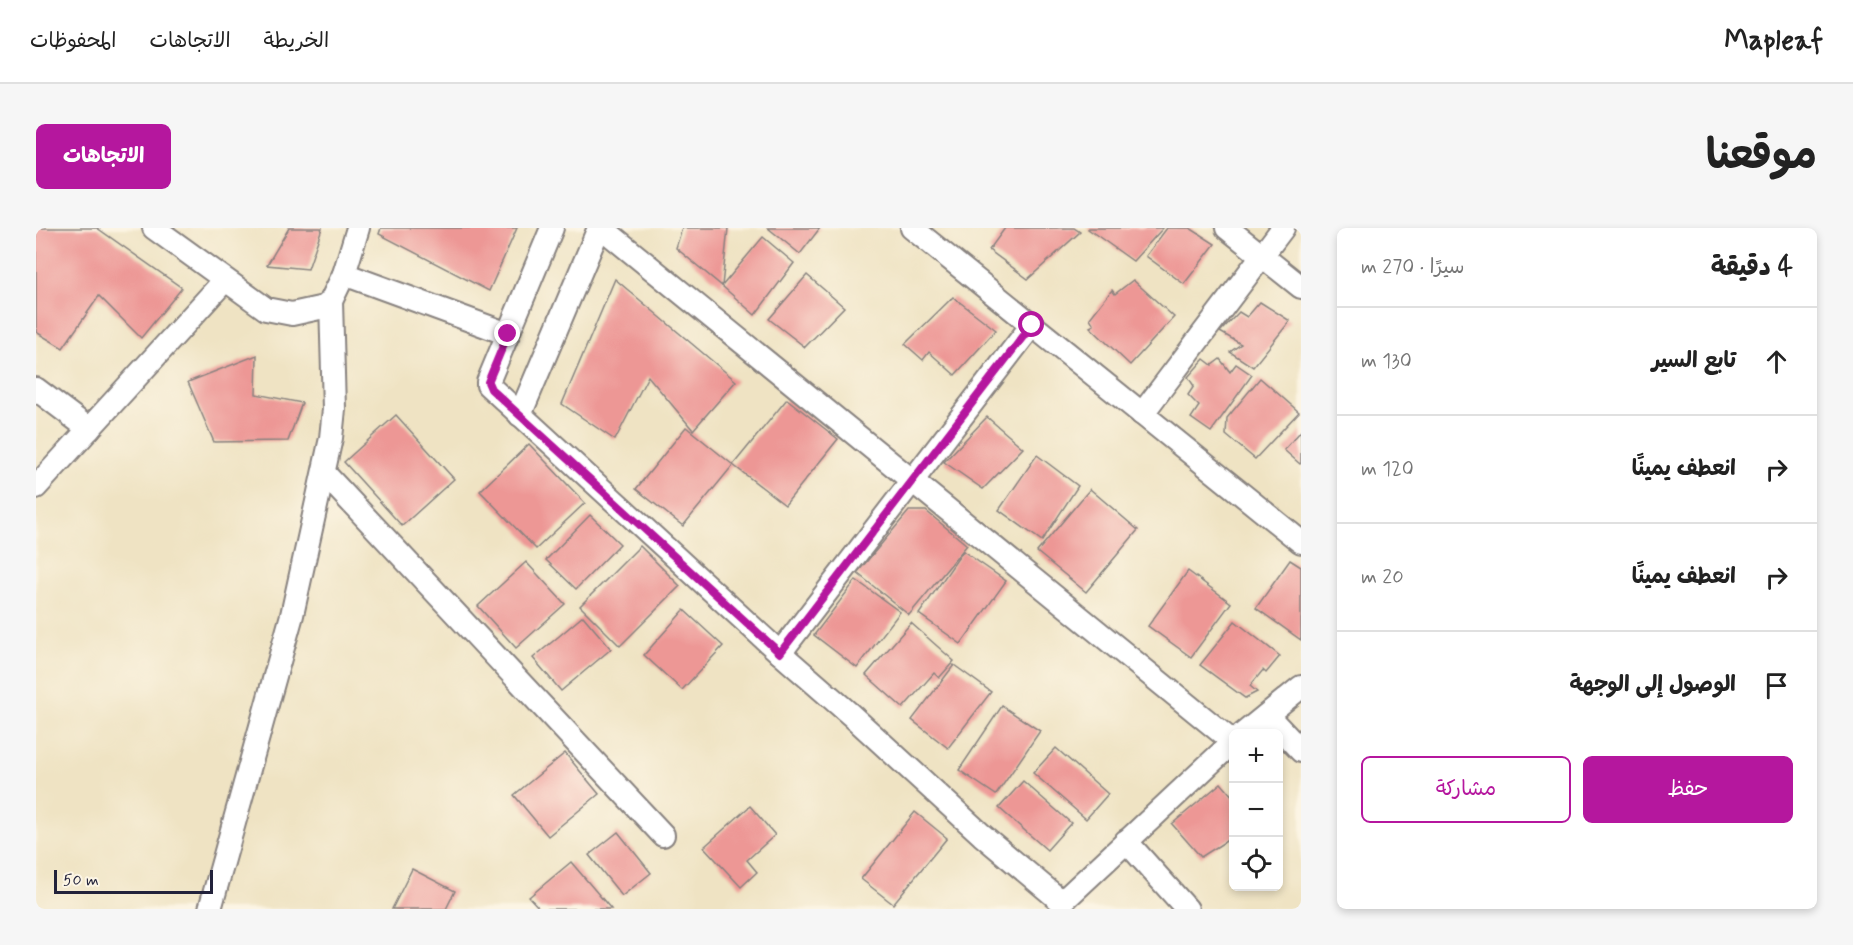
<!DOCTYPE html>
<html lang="ar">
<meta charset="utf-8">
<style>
:root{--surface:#fff;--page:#f6f6f6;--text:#222;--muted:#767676;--line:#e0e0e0;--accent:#b5179e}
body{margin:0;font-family:Mynerve,"Playpen Sans Arabic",sans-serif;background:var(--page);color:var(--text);direction:rtl}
.controls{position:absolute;right:18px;bottom:18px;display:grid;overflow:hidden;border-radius:9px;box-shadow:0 3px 9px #0003}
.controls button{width:54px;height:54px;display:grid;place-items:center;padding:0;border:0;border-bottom:2px solid var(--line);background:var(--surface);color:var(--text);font:30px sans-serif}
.scale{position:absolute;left:18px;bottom:15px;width:159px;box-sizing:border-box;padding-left:6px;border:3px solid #22223b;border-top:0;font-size:16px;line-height:21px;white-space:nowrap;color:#22223b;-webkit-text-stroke:4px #fcf5e5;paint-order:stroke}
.stop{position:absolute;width:18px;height:18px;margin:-14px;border:4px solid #b5179e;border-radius:50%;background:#fff}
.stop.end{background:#b5179e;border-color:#fff;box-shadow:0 2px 6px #0008}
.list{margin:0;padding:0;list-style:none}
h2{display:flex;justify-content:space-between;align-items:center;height:78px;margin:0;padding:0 24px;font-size:26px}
h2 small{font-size:20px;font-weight:400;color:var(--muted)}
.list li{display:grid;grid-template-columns:39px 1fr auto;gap:18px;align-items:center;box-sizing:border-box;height:108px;padding:0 24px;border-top:2px solid var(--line)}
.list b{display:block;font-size:22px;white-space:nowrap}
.list em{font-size:20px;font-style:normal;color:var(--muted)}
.actions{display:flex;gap:12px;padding:18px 24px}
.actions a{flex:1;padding:14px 0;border:2px solid var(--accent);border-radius:9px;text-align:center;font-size:21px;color:var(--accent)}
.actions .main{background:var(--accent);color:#fff}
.icon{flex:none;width:33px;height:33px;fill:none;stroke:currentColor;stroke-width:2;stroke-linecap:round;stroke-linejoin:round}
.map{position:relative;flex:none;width:1265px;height:681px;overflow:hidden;direction:ltr;border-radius:9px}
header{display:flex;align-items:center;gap:36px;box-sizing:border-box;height:84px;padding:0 30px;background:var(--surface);border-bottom:2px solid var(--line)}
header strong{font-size:28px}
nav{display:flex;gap:33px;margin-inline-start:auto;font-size:21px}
.intro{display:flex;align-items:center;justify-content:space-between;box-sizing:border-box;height:144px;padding:0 36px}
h1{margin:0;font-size:42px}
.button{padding:15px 27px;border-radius:9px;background:var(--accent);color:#fff;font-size:21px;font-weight:700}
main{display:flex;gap:36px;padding:0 36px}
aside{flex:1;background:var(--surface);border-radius:9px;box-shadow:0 3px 9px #0003}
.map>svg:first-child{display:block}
.building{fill:#ed9795}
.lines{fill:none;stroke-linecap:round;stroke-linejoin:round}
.minor-casing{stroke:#88827f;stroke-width:26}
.minor{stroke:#fff;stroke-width:22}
.route{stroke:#b5179e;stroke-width:8}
</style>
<header>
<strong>Mapleaf</strong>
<nav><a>الخريطة</a><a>الاتجاهات</a><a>المحفوظات</a></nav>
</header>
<div class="intro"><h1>موقعنا</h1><a class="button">الاتجاهات</a></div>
<main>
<aside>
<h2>4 دقيقة<small>سيرًا · 270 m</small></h2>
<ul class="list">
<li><svg class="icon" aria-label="ahead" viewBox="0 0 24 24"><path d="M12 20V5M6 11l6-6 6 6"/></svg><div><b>تابع السير</b></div><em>130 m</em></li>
<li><svg class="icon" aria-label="right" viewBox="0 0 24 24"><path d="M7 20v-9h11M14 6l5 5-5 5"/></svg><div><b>انعطف يمينًا</b></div><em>120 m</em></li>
<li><svg class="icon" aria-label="right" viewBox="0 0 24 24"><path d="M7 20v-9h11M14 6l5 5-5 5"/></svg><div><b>انعطف يمينًا</b></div><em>20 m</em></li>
<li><svg class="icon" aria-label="arrive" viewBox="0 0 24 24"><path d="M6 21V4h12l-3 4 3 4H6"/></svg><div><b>الوصول إلى الوجهة</b></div></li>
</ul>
<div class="actions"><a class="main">حفظ</a><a>مشاركة</a></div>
</aside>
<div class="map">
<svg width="1265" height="681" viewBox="0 0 1265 681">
<rect width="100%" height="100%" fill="#fcf5e5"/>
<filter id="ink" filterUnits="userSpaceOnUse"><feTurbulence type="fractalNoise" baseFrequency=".0167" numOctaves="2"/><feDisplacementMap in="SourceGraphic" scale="12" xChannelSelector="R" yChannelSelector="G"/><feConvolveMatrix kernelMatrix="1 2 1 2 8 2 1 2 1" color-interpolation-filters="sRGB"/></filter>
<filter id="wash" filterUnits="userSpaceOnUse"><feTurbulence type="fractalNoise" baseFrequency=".008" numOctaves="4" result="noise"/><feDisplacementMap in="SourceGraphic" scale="24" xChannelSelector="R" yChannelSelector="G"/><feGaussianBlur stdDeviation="1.35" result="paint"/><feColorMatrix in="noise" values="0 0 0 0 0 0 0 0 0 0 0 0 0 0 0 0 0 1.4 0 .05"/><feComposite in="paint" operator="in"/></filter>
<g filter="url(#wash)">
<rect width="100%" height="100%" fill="#efe3c3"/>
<g id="blocks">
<g class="building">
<polygon points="0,0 61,0 146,60 105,110 63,68 27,120 0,104"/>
<polygon points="253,0 286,0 272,41 231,37"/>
<polygon points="345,0 481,0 453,63 343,6"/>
<polygon points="646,0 692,0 686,58 640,20"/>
<polygon points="732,0 784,0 764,26"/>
<polygon points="969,0 1038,0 1044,4 992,51 953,22"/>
<polygon points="1053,0 1127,0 1097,33 1052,1"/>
<polygon points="1131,0 1154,0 1179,16 1148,56 1110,28"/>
<polygon points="727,9 758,35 719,87 686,58"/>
<polygon points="771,47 808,79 769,119 733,91"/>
<polygon points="579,51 700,153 657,202 612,148 579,212 526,176"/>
<polygon points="1097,52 1138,89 1094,137 1054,99 1058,97 1054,90 1076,62 1079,66"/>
<polygon points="917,69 960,102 919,147 893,124 887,132 869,116"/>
<polygon points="1224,74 1254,93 1217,139 1194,124 1205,116 1184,104 1203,84 1211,89"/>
<polygon points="221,127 220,166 266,175 252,213 178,214 152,154"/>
<polygon points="1168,131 1176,137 1184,131 1194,144 1200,136 1216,147 1175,204 1155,190 1163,178 1152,167 1158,158 1152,149"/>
<polygon points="1224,150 1263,184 1219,231 1190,207 1191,190"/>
<polygon points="751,171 802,211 749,277 697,237 647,298 600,261 650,199 697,237"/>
<polygon points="360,187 418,251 366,298 308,234"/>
<polygon points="951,189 987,220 947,261 908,234"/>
<polygon points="1265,203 1265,235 1264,236 1248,222"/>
<polygon points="493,216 549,275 500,321 444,263"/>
<polygon points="1001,227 1042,258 1006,313 963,282"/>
<polygon points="1054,261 1102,302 1050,364 1001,324"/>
<polygon points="873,283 890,283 931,317 873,387 821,345"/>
<polygon points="554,287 584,316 540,361 510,332"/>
<polygon points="604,318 644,358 584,418 544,378"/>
<polygon points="927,323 970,353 925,416 883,386"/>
<polygon points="1254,332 1265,339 1265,412 1220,380"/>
<polygon points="490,334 529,376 480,420 442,378"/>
<polygon points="1152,343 1195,375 1155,429 1112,398"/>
<polygon points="820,352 864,384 821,440 778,407"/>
<polygon points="648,382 687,418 646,462 608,427"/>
<polygon points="547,388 575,421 525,463 497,430"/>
<polygon points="1199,393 1244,428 1230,445 1227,442 1214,458 1221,464 1209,470 1164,437"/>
<polygon points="875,395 918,433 903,450 898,445 867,480 830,447"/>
<polygon points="918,437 955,464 912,520 876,492"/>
<polygon points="966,478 1004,503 960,567 923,542"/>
<polygon points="1020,520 1072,566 1050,591 997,545"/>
<polygon points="529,525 563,566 512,608 478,567"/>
<polygon points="987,553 1035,595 1011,622 963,580"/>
<polygon points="1185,555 1198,570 1198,608 1165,629 1136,596"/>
<polygon points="714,578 739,607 711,632 721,644 705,659 668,619"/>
<polygon points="879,584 911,610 857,676 825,651"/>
<polygon points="582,604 615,645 586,668 553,627"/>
<polygon points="535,634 575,681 504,681 493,669"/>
<polygon points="376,641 419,663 410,681 356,681"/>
</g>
</g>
</g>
<g filter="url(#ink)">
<use href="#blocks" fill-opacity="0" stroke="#88827f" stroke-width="1.5"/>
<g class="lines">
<g class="minor-casing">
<g id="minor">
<polyline points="118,0 230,81 256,86 288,79 295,73 308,46 322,0"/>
<polyline points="516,0 452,154 452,157 744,425 815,487 946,607 1026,674 1198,513"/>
<polyline points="566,0 1197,514"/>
<polyline points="876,0 1265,314"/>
<polyline points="1191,0 1265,59"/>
<polyline points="308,46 472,106"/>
<polyline points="0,161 53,201"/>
<polyline points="1106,186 1247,0"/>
<polyline points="484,187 563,0"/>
<polyline points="288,245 627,607"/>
<polyline points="0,259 189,52"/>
<polyline points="744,425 996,97"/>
<polyline points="1231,487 1265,523"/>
<polyline points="1207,506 1265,459"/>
<polyline points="1090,613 1151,681"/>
<polyline points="174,681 256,387 295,210 298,181 295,73"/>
</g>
</g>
<use href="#minor" class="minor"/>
</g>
</g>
<g class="lines" filter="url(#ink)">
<polyline class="route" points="472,106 452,154 455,161 744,425 996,97"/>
</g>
</svg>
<div class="controls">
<button>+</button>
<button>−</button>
<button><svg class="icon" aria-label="locate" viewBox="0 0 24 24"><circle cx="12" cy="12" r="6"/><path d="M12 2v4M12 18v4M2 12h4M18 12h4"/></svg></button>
</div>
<div class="scale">50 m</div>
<div class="stop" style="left:996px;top:97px"></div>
<div class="stop end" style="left:472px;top:106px"></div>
</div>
</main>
